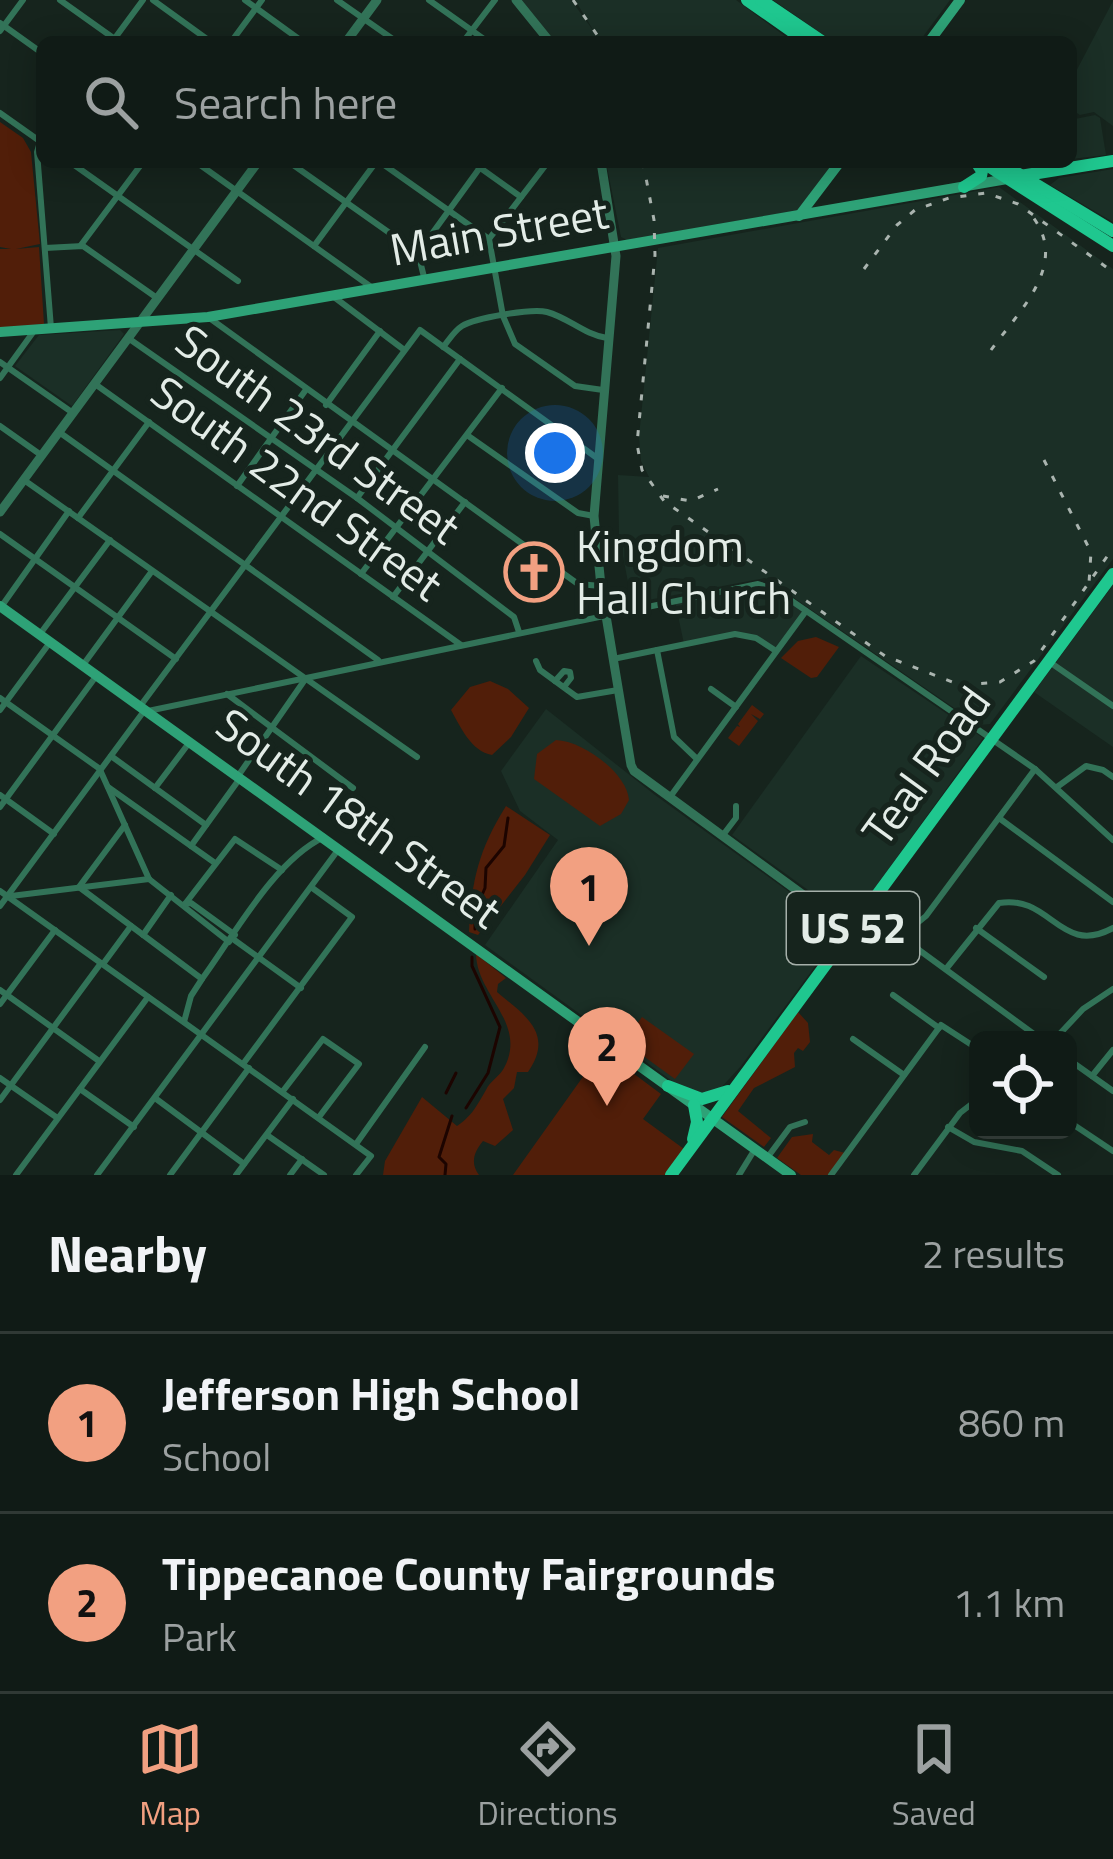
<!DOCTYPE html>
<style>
:root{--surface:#101b16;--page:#1e2823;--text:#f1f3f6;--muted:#9ca1a1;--line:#303935;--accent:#f2a081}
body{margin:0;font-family:"Titillium Web",sans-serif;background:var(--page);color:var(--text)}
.controls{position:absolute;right:36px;bottom:36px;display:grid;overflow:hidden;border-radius:18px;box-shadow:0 6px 30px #0003}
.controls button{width:108px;height:108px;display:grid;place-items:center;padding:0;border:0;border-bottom:3px solid var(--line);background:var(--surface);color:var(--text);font:60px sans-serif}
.you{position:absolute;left:555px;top:453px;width:42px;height:42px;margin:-30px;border:9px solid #fff;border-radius:50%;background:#1a73e8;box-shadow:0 0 0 18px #1a73e833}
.badge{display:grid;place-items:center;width:78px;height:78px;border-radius:50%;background:var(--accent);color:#111;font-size:39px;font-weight:700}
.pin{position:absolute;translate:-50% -99px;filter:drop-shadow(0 3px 6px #0008)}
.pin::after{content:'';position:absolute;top:63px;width:42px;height:36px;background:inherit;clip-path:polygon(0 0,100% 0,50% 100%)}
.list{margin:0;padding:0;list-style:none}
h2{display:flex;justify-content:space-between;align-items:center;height:156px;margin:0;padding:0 48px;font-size:51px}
h2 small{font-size:39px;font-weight:400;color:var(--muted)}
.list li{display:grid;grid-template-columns:78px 1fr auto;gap:36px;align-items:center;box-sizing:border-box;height:180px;padding:0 48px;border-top:3px solid var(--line)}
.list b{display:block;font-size:45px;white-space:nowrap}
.list p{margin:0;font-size:39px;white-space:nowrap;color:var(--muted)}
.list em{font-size:39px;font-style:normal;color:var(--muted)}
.icon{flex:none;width:66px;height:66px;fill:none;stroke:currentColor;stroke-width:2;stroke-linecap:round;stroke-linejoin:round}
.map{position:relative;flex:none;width:1113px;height:1175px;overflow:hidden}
.search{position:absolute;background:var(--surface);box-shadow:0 6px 30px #0003;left:36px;right:36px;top:36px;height:132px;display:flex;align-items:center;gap:30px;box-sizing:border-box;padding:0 42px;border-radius:18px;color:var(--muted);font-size:45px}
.sheet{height:516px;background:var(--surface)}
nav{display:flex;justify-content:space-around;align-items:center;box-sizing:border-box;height:168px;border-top:3px solid var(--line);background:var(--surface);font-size:33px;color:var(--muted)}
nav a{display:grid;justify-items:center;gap:6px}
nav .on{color:var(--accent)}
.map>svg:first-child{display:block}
.built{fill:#1b2f26}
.green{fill:#511e09}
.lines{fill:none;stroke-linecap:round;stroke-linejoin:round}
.stream{stroke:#1c0400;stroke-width:3}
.minor{stroke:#327358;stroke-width:6}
.tertiary{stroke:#327358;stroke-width:9}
.secondary{stroke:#2ea277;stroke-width:10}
.primary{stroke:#1fc78f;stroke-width:12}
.rail{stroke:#aab4af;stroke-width:3;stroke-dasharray:6 12;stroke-linecap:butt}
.labels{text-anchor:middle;stroke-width:10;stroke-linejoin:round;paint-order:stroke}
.shield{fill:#16241d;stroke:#a6b0aa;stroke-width:3}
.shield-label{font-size:42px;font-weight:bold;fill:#e3ece7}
.street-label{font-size:45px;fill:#e3ece7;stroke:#16241d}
.poi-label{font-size:45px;fill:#e3ece7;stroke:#16241d;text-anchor:start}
</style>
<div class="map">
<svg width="1113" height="1175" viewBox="0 0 1113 1175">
<rect width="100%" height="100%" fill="#16241d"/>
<g class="built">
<polygon points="520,0 571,0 595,33 575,0 736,0 793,42 554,42"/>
<polygon points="773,0 950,0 919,42 834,42"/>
<polygon points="1113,1 1113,126 1094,112 1080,115 1071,109 1071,81"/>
<polygon points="1071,115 1075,119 1095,115 1100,118 1106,155 1071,159"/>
<polygon points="606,162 834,162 800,210 627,240 621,237"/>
<polygon points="1113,169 1113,222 1050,185 1059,178"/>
<polygon points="999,187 1113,269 1113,559 990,724 979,725 765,578 632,603 619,535 618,475 649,477 641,461 639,436 658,248"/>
<polygon points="120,330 124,334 72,406 15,366 39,335"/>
<polygon points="758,584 776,590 806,611 776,651 748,635 684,644 675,601"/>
<polygon points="1113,585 1113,747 1034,692"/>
<polygon points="861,656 983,738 851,921 732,835"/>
<polygon points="546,709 655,795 842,930 741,1066 718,1091 702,1095 679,1086 485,945 558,840 520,811 501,771"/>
</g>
<g class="green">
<polygon points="0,122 23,138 31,152 40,244 16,249 39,247 44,324 0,328 0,249 11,249 0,247"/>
<polygon points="816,637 839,647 817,677 811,678 781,658 798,641"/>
<path d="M490 681 508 689 529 708 511 737 492 755C471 751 461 728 451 710L470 687Z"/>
<polygon points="752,705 764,714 760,719 751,714 758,721 739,746 728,738 737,726 740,727 738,724"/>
<path d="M556 740C583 741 627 773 629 800L621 814 600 826 534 779 537 754Z"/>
<path d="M506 806 550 835 525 875 478 935 469 932C471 881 479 849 506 806Z"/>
<path d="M476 954 506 978 498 984 497 992C524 1015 555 1033 528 1072H517L514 1088 503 1099 513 1130 495 1146 483 1141C474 1152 470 1163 479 1175H383L385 1161 422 1097 457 1126C473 1115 477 1105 486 1090 490 1081 499 1077 504 1068 528 1023 477 996 476 954Z"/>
<polygon points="798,1012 808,1023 810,1042 803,1051 798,1048 794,1053 795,1067 754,1088 738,1111 771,1138 764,1147 722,1117"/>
<polygon points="642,1017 694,1054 675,1079 624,1042"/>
<polygon points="602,1050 661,1094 643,1119 684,1149 665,1175 513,1175"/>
<polygon points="813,1134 812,1142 829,1155 834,1150 845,1153 829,1175 801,1175 777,1158 792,1137"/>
</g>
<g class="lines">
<g class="stream">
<polyline points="475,929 475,923 481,917 479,902 485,888 486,868 504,846 508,818"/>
<polyline points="446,1093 456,1073"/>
<polyline points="466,1108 488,1073 500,1027 472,966 472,957"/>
<polyline points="445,1175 446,1164 439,1157 452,1116"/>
</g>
<g class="minor">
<polyline points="60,0 119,42"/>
<polyline points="153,0 211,42"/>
<polyline points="245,0 303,42"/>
<polyline points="337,0 397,42"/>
<polyline points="429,0 488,42"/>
<polyline points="0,23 42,53"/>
<polyline points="0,31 23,0"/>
<polyline points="112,42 143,0"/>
<polyline points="231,42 262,0"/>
<polyline points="463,42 495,0"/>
<polyline points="0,113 41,142"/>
<polyline points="42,135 37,152 51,328"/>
<polyline points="70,162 238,281"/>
<polyline points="196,162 374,289"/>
<polyline points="289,162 418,253 425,281"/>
<polyline points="380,162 489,239 503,316 515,344 575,386 603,390"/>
<polyline points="472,162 521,197"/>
<polyline points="489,239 548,162"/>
<polyline points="81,245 143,162"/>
<polyline points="314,246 376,162"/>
<polyline points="45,248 83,246 157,298"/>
<polyline points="418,253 484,162"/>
<polyline points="334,297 403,349"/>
<polyline points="208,317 578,584 601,586"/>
<polyline points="128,338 357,498 514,617 519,632"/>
<path d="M443 347C449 340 454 331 462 326 475 318 532 308 547 312 569 318 583 334 607 338"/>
<polyline points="0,362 73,413"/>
<polyline points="0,378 34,331"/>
<polyline points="95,384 461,645"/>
<polyline points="326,405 380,331"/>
<polyline points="0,426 41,455"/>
<polyline points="59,432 378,660"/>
<polyline points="467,435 578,513 594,516"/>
<polyline points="24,480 417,757"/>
<polyline points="237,486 305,391"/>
<polyline points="357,498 460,359"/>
<polyline points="78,518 149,422"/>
<polyline points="0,534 176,659"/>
<polyline points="361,574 502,388"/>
<polyline points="393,597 465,502"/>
<polyline points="1,607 69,511"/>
<polyline points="40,634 110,540"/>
<polyline points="657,650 674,737 697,759"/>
<polyline points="613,659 735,634 756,638 776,651"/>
<polyline points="536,661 540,670 577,697 618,690"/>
<polyline points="1051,663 1113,706"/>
<polyline points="83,665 152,571"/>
<polyline points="555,681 564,671 570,672 571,678 564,687"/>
<polyline points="711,689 736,707"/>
<polyline points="227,694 353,788"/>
<polyline points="0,698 100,769"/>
<polyline points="141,705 420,330 597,458"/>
<polyline points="0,710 51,641"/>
<polyline points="148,711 758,584 776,590 1035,769 1113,840"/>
<polyline points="111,756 206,825"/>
<polyline points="101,772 149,879"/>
<polyline points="238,776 304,681"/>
<polyline points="108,787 215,863"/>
<polyline points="1057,787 1086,766 1103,770 1113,777"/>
<polyline points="155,788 189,743"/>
<polyline points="0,795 54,834"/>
<polyline points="670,797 806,611"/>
<polyline points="0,807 97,675"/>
<polyline points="999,818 1113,902"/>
<polyline points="125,825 79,887 202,979"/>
<polyline points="723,835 736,818 736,806"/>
<polyline points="191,846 238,781"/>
<polyline points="149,879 229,942"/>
<polyline points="0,891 371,1156 356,1175"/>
<polyline points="11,896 149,879"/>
<polyline points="185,904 235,839 282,870"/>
<polyline points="185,904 191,903 235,935"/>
<polyline points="870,904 900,927 919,950 1042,1040"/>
<polyline points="0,906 144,711"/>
<polyline points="976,928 1044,977"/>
<polyline points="905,933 926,916 1035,769"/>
<polyline points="143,935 171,895"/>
<polyline points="233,939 301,988"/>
<polyline points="103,964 131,926"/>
<path d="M946 969 999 903C1051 894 1060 957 1113 928"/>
<polyline points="0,990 99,1061"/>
<polyline points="893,995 939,1028"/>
<polyline points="0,1004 55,930"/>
<path d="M184 1022 191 996 202 979C235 934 274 861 324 837"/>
<polyline points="853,1039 904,1075"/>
<polyline points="1054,1040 1083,1009 1113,989"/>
<polyline points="1068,1059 1113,1091"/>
<polyline points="243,1064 352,917 311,887"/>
<polyline points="1092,1076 1113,1050"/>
<polyline points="0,1078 56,1117"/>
<polyline points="80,1089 134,1127"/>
<polyline points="283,1091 323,1039 359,1064 319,1117"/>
<polyline points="155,1098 244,1164"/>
<polyline points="0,1100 101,963"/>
<polyline points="1068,1121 1113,1151"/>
<polyline points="948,1127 974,1142 1022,1151 1058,1175"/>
<polyline points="267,1135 324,1175"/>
<polyline points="356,1144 425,1047"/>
<polyline points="767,1158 790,1127 805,1122"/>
<polyline points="16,1175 148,997"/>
<polyline points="97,1175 338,850"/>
<polyline points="170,1175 249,1068"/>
<polyline points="236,1175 293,1099"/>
<polyline points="290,1175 302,1159"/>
<polyline points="739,1175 755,1149"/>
<polyline points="831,1175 941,1025 978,1049"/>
<polyline points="914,1175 960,1113 978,1099"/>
</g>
<g class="tertiary">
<polyline points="516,0 550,42"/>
<polyline points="346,42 377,0"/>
<polyline points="601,162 616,256 594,516 601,586 631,765 634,771 851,930"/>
<polyline points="0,512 258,162"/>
</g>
<g class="secondary">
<polyline points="929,42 960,0"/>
<polyline points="799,216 840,162"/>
<polyline points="0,332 208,317 1007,179"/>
<polyline points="0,606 791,1175"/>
</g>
<g class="primary">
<polyline points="747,0 807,42"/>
<polyline points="761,0 823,42"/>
<polyline points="982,162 1113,246"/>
<polyline points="999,162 1113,231"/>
<polyline points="1014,177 1113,161"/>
<polyline points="964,187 981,176 982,171 976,162"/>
<polyline points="668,1086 702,1099 728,1091"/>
<polyline points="693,1139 697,1122 694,1105"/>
<polyline points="671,1175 1113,574"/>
</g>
<g class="rail">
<polyline points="573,0 602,42"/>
<polyline points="643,162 654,220 655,255 637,444 642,470 664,501 885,656 960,685 1000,682 1034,661 1113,548"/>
<polyline points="864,269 897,225 915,210 949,198 986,193 1018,204 1113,272"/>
<path d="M991 350C1019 311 1070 264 1032 216"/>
<polyline points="1044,460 1091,552 1089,583"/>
<polyline points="663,496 691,501 718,489"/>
</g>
</g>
<defs>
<g id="church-ring" transform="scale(3)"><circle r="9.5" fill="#16241d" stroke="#f2a081" stroke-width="1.5"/><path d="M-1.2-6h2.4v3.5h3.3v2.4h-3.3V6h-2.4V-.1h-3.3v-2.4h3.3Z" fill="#f2a081"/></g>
</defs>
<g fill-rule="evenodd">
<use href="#church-ring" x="534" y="572"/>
</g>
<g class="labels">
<rect class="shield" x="787" y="892" width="132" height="72" rx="9"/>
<g class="shield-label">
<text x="853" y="943">US 52</text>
</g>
<g class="street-label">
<text transform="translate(499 231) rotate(-10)" y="16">Main Street</text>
<text transform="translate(318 434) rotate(36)" y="16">South 23rd Street</text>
<text transform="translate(297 488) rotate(36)" y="16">South 22nd Street</text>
<text transform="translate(926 766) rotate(-54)" y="16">Teal Road</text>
<text transform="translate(359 818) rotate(36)" y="16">South 18th Street</text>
</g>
<g class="poi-label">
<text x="576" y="562">Kingdom<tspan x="576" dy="52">Hall Church</tspan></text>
</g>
</g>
</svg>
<div class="controls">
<button><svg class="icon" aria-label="locate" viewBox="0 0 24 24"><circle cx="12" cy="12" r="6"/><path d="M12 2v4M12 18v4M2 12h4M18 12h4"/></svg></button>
</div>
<div class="you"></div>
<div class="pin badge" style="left:589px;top:946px">1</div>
<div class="pin badge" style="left:607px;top:1106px">2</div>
<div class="search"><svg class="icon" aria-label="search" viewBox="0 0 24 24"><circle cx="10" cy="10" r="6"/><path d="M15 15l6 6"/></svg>Search here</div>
</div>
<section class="sheet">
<h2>Nearby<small>2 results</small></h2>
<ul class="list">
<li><span class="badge">1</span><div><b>Jefferson High School</b><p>School</p></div><em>860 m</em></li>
<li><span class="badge">2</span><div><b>Tippecanoe County Fairgrounds</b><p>Park</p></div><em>1.1 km</em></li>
</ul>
</section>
<nav>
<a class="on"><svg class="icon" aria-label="map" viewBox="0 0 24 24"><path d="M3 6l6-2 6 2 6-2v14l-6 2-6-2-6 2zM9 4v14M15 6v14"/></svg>Map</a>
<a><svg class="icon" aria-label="directions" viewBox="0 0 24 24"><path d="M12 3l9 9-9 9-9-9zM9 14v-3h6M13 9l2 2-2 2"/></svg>Directions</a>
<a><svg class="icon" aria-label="saved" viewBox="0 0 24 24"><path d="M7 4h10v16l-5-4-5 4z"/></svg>Saved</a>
</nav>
